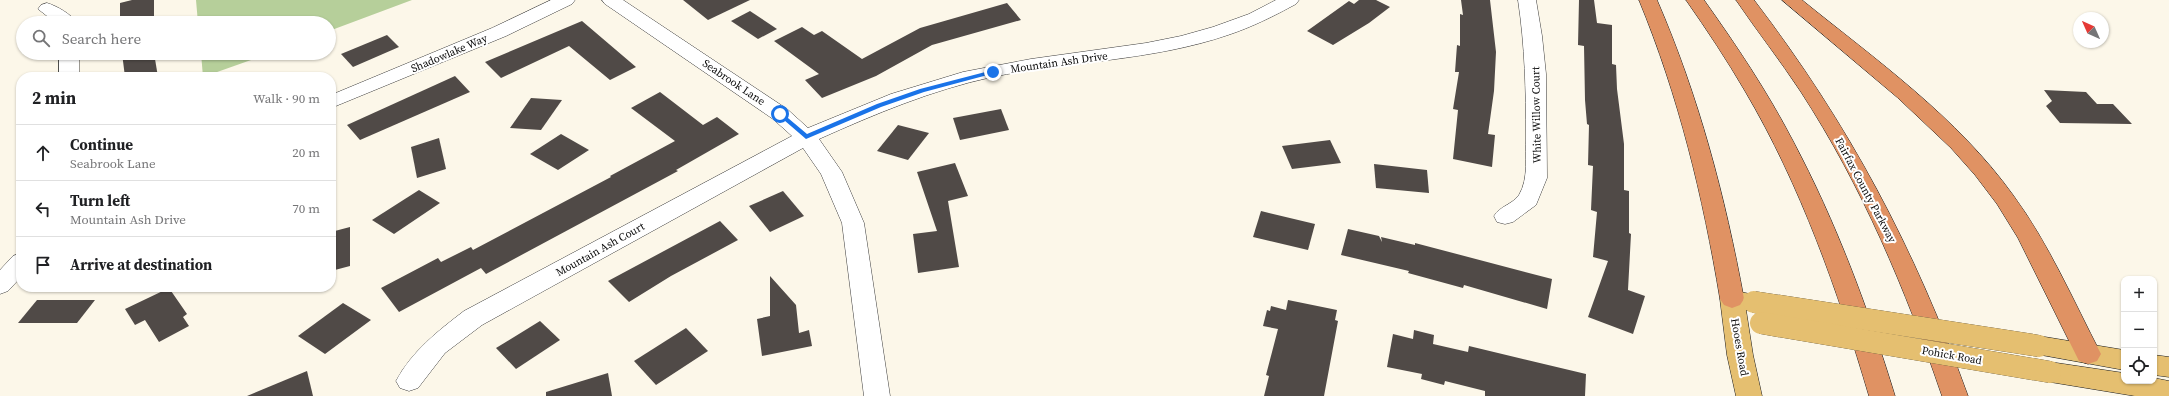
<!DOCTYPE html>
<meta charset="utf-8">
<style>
:root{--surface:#fff;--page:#f6f6f6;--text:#202124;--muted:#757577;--line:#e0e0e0}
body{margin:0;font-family:"Source Serif 4",serif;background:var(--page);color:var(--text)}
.controls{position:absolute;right:12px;bottom:12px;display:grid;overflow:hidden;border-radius:8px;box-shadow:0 1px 3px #0004}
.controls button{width:36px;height:36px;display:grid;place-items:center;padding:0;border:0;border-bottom:1px solid var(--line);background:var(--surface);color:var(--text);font:20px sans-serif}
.compass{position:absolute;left:2073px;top:12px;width:36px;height:36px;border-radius:50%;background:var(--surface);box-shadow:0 1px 3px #0004;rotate:315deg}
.stop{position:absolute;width:12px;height:12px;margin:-9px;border:3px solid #1a73e8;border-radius:50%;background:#fff}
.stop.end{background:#1a73e8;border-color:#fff;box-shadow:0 1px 4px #0008}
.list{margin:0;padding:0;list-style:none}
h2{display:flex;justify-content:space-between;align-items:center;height:52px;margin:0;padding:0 16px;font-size:17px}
h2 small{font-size:13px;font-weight:400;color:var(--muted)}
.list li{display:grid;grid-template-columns:26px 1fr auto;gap:12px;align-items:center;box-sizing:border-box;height:56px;padding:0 16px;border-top:1px solid var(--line)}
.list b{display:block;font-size:15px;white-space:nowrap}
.list p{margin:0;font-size:13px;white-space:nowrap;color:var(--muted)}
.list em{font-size:13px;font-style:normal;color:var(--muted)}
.icon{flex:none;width:22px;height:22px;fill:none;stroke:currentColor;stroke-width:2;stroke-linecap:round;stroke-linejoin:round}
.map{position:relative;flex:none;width:2169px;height:396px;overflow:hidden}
.search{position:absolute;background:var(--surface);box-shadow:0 1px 3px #0004;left:16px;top:16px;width:320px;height:44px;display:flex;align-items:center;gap:10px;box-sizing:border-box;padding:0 14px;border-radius:22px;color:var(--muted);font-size:15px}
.panel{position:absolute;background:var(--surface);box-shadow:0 1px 3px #0004;left:16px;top:72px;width:320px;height:220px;border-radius:16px}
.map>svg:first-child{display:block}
.forest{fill:#b6cf9a}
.building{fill:#504a47}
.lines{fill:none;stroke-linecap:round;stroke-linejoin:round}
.minor-casing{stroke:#3c3c3c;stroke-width:1}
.major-casing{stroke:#1a1a1a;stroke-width:1}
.highway-casing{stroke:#1a1a1a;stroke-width:1}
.minor{fill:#fff;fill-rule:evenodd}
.major{fill:#e5bf70;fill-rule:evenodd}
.highway{fill:#e09263;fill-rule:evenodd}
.major-bridge-casing{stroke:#1a1a1a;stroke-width:22;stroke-linecap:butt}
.major-bridge{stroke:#e5bf70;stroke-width:22}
.route{fill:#1a73e8}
.labels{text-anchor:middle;stroke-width:4;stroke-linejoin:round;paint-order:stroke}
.street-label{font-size:11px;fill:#090909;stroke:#fff}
</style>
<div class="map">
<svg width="2169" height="396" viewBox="0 0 2169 396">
<rect width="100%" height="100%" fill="#fcf7e9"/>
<g class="forest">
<polygon points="196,0 412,0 329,31 329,23 198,23"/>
<polygon points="201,53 271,53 203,77"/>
</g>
<g class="building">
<polygon points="132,0 154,0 154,17 150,18 150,23 120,23 120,3"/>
<polygon points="683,0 750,0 708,20"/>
<polygon points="1359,0 1376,0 1390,7 1369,23 1333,45 1307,31 1349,1 1354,4"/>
<polygon points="1461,0 1490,0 1496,52 1494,91 1488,134 1495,135 1492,167 1453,159 1458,110 1453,109 1459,72 1455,72 1457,45 1460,46 1460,14 1463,15"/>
<polygon points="1579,0 1594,0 1597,23 1612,25 1612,64 1616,65 1617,89 1624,144 1624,190 1629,191 1629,233 1631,234 1628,290 1645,296 1633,334 1588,317 1608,261 1593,257 1597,212 1591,210 1593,166 1588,165 1589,125 1587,124 1585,100 1584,46 1578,45"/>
<polygon points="1007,3 1021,20 932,45 876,76 822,98 805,80 819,74 774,41 802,27 814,35 822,31 862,59 920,28"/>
<polygon points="750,11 777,29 758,39 731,21"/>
<polygon points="582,21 636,67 610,80 569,46 501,78 485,62"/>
<polygon points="387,35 399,47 353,67 341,54"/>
<polygon points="122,53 154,53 158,77 125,77"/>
<polygon points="455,76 470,92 360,140 347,125"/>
<polygon points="2044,90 2086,92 2097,104 2113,104 2132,124 2060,123 2046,106 2052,101"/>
<polygon points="660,92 703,125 717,117 739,134 676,170 678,171 486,274 481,268 399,312 381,288 438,258 441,262 471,247 473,250 611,177 610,176 675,141 631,108"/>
<polygon points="531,98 562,100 541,130 510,128"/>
<polygon points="1001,109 1009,130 960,140 953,118"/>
<polygon points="898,125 929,133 908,160 877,151"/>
<polygon points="561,134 589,150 558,170 530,154"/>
<polygon points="439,138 446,169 417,178 411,147"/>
<polygon points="1330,140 1341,163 1292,169 1282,146"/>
<polygon points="955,163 968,196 948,201 959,267 918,273 913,234 937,231 917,172"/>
<polygon points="1374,164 1427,170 1429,193 1376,188"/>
<polygon points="419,190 440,203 394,234 372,220"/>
<polygon points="783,191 804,216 770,232 749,206"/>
<polygon points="1261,211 1315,224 1308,250 1253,237"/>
<polygon points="720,221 738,240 671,276 629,302 608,281"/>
<polygon points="350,227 350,266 331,271 331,232"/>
<polygon points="1348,229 1379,236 1382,242 1381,237 1415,245 1415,243 1552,279 1547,309 1464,285 1463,288 1408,273 1409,271 1341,255"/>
<polygon points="770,276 796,305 799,333 809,330 812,346 762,356 757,319 770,316"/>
<polygon points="169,288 187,314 183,317 189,326 159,342 145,320 135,325 125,309"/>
<polygon points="37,300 95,300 77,323 18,323"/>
<polygon points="1288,300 1337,310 1335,320 1338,321 1324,396 1264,396 1269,376 1266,375 1278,329 1263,326 1267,310 1270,311 1271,306 1286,310"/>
<polygon points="343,303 371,320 325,354 298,336"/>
<polygon points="540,321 560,340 516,369 496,348"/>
<polygon points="686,328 708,351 656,385 634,361"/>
<polygon points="1414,330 1434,335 1433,344 1468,352 1469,346 1586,374 1585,396 1485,396 1485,391 1445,381 1444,385 1421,379 1422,374 1387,367 1393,334 1413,339"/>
<polygon points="307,371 313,396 247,396"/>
<polygon points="608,373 612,396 546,396 546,392"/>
</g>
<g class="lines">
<g class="minor-casing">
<g id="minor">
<polygon points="551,0 575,0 572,4 506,36 331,108 331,95 492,28"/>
<path d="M602 0H623L787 109 808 128 891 94 963 72 1031 59 1146 43 1181 36 1213 27 1249 14 1276 0H1299L1296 4C1274 16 1252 27 1228 35 1152 61 1070 61 992 77 932 90 875 114 819 139L842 172 864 223 890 396H864L842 223 821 174 803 148 482 325 445 353 418 388 409 391 400 388 396 381C412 351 438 331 464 311L792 136 773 119 605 4Z"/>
<path d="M1518 0H1536L1542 36 1546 74 1547 178 1536 205 1513 222 1505 224 1497 222 1494 216C1500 206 1513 204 1519 195 1529 178 1525 156 1526 137 1526 91 1525 46 1518 0Z"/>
<path d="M47 3C57 6 71 14 77 23H56L38 9 41 5Z"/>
<rect x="59" y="53" width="20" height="24"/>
<polygon points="21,253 21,277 8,291 0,294 0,270 13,256"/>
</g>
</g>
<g class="major-casing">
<g id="major">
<polygon points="1732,290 1759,296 1763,302 1759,308 1751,311 1746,310 1753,355 1762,396 1736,396 1727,355 1720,299 1724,293"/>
<polygon points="2039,336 2124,350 2124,370 2030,353 2027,346 2030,339"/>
<polygon points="2154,355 2169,357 2169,377 2154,375"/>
<polygon points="2050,362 2124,373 2124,381 2154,381 2154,378 2169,381 2169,396 2135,396 2050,382 2041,379 2037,372 2041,365"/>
</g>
</g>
<g class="highway-casing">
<g id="highway">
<path d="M1639 0H1657C1699 97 1725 196 1744 299L1740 305 1732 308 1724 305 1720 299C1703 196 1679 97 1639 0Z"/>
<path d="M1686 0H1704C1736 45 1767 91 1793 141 1836 222 1868 308 1895 396H1869C1838 291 1801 186 1745 91 1727 60 1707 30 1686 0Z"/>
<path d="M1736 0H1754C1850 126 1914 247 1968 396H1942C1906 290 1862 186 1801 92 1780 60 1757 31 1736 0Z"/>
<path d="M1782 0H1802C1876 60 1957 117 2013 195 2049 244 2073 300 2101 354L2097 361 2088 364 2079 361 2018 238 1997 204 1975 175 1951 148 1898 98Z"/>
</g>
</g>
<use href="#minor" class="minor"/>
<use href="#major" class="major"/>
<use href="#highway" class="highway"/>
<g class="major-bridge-casing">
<g id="major-bridge">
<polyline points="1754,302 2039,346"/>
<polyline points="1761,323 2050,372"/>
</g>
</g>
<use href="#major-bridge" class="major-bridge"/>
</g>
<polygon class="route" points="993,70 995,73 924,92 881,107 806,139 777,114 782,113 807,134 877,104 920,89"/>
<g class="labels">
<g class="street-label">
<text transform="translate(449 53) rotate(-23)" y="4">Shadowlake Way</text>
<text transform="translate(1059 62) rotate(-8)" y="4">Mountain Ash Drive</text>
<text transform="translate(734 82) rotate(34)" y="4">Seabrook Lane</text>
<text transform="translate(1536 115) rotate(-91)" y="4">White Willow Court</text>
<text transform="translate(1866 190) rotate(62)" y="4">Fairfax County Parkway</text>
<text transform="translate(600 249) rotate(-29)" y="4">Mountain Ash Court</text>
<text transform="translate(1740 347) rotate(80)" y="4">Hooes Road</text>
<text transform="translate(1952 355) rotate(10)" y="4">Pohick Road</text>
</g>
</g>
</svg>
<div class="controls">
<button>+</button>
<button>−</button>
<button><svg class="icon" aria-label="locate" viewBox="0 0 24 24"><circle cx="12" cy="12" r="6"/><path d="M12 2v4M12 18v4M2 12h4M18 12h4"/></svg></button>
</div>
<svg class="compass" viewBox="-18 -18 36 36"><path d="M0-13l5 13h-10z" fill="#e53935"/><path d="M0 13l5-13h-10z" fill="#757577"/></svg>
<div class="stop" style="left:780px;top:114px"></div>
<div class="stop end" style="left:993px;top:72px"></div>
<div class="search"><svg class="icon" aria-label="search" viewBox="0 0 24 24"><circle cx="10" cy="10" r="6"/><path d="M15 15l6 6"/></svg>Search here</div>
<section class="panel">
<h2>2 min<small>Walk · 90 m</small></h2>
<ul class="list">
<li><svg class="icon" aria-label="ahead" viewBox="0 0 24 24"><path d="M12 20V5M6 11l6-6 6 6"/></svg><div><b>Continue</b><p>Seabrook Lane</p></div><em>20 m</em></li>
<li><svg class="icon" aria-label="left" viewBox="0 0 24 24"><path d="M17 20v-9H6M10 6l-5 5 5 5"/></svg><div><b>Turn left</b><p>Mountain Ash Drive</p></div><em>70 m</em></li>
<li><svg class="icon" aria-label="arrive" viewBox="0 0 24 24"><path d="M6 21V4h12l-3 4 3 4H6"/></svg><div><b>Arrive at destination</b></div></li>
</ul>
</section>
</div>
